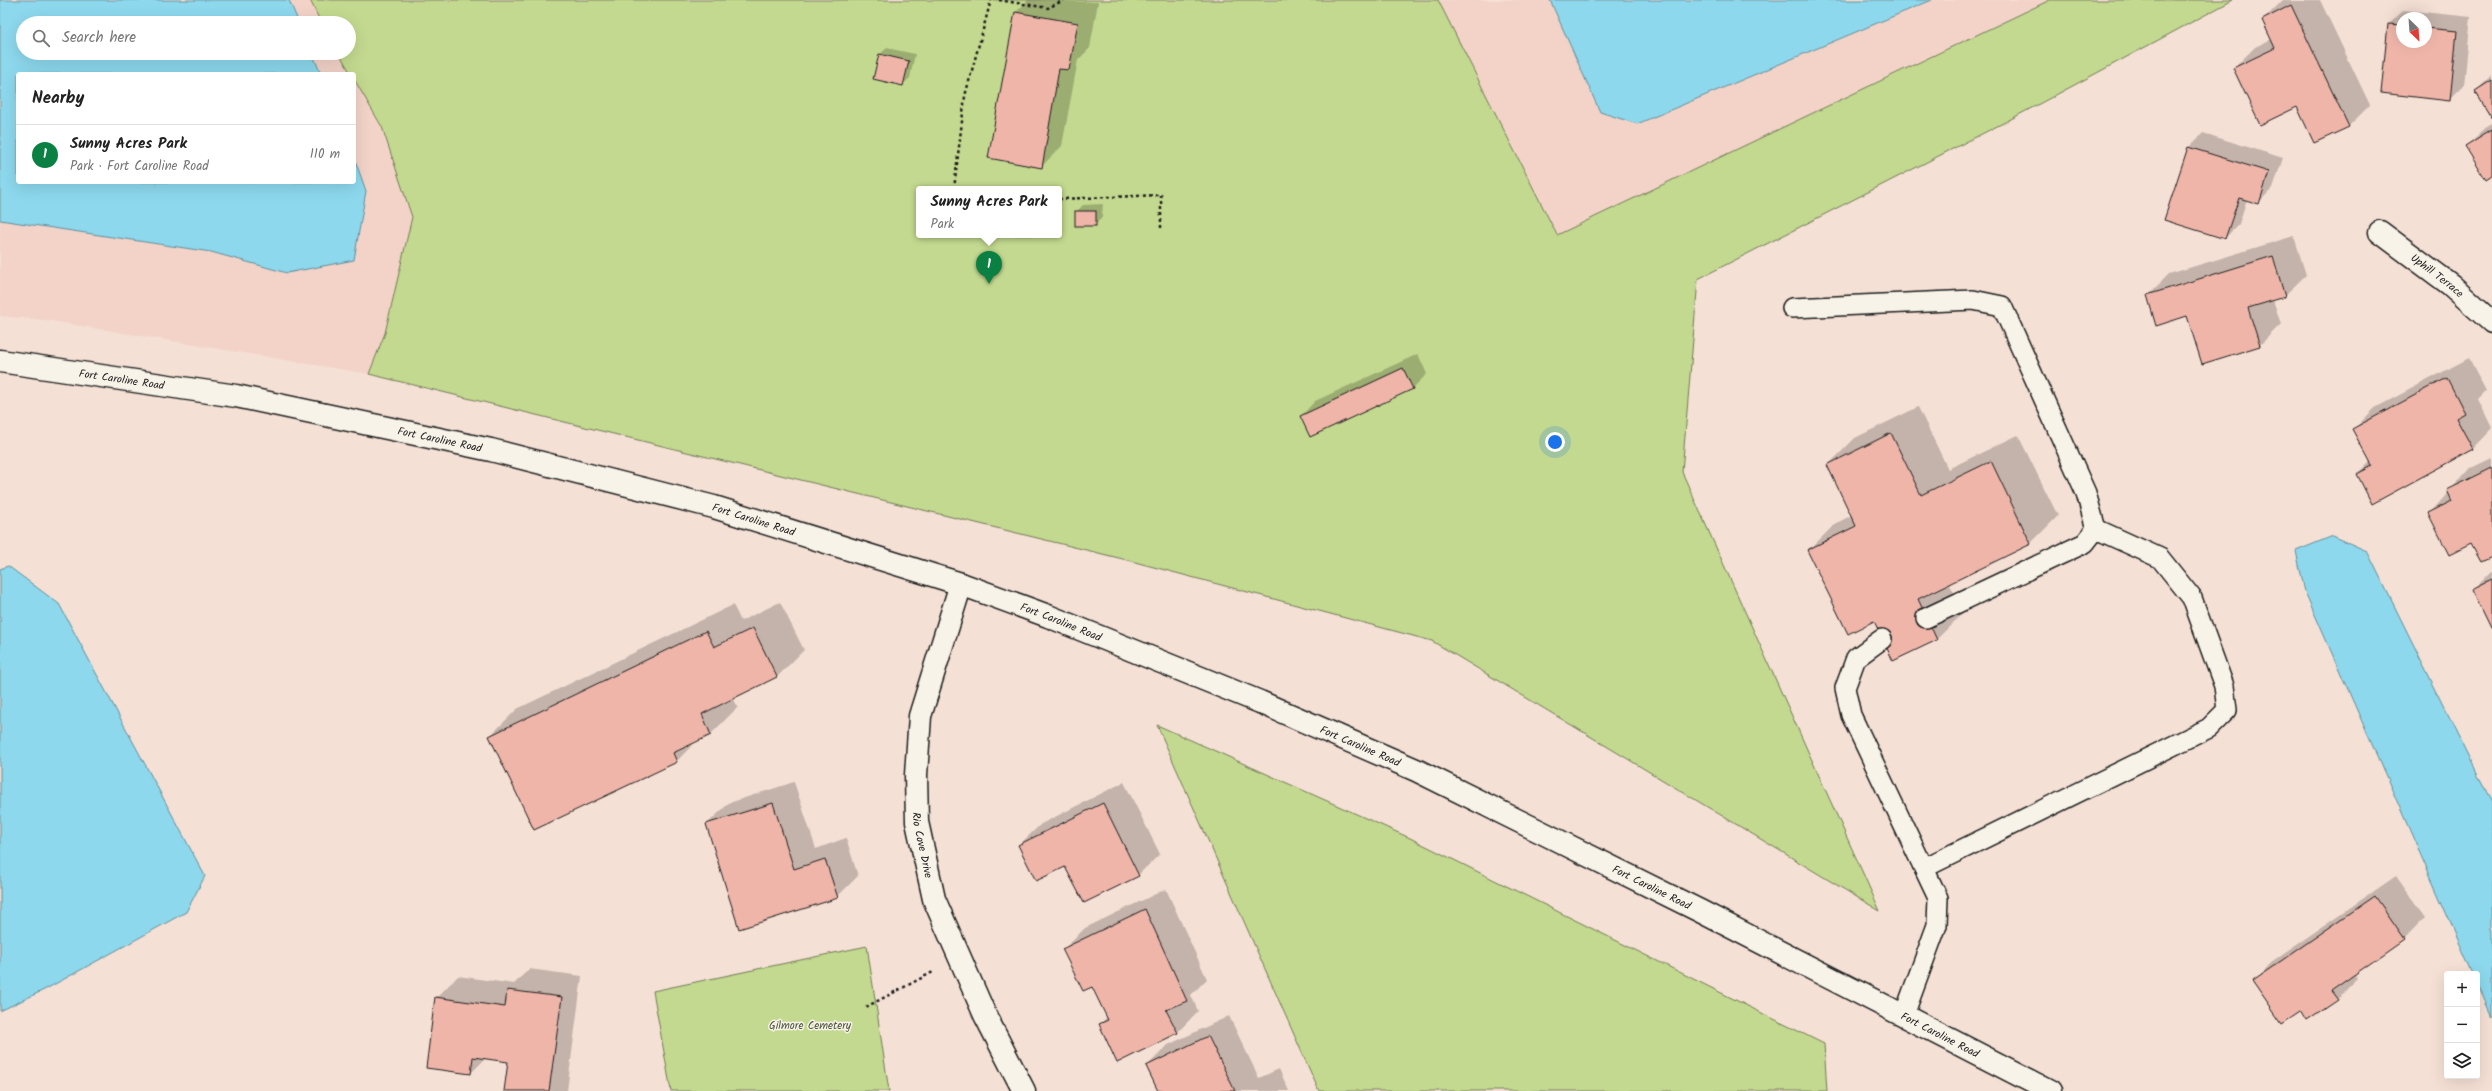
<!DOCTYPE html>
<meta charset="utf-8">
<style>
:root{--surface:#fff;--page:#f6f6f6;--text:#222;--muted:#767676;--line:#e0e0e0;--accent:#0b8043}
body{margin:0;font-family:Kalam,sans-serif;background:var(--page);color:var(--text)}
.controls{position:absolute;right:12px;bottom:12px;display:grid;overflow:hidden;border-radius:4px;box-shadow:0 4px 16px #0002}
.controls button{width:36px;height:36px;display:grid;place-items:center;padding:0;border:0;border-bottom:1px solid var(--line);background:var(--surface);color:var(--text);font:20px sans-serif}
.compass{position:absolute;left:2396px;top:12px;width:36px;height:36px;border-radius:50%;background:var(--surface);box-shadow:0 4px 16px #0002;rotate:155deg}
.you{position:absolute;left:1555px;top:442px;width:14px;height:14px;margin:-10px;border:3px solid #fff;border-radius:50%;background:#1a73e8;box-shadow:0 0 0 6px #1a73e833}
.badge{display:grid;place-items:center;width:26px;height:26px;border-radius:50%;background:var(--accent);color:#fff;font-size:13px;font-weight:700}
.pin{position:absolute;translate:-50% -33px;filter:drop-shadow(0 1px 2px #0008)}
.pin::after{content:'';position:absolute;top:21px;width:14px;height:12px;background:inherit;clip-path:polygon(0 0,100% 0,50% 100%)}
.popup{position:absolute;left:916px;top:186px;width:146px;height:52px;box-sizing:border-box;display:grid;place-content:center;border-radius:4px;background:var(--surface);filter:drop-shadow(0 1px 3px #0005);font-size:13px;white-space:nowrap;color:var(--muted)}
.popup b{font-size:15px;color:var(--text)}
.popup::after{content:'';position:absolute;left:50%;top:100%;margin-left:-8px;border:8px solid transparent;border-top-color:var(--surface)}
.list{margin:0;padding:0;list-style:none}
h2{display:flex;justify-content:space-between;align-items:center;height:52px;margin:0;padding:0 16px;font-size:17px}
h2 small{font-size:13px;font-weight:400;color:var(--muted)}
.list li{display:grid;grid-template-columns:26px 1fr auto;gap:12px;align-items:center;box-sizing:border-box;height:60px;padding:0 16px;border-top:1px solid var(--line)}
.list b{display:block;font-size:15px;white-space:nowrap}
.list p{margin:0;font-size:13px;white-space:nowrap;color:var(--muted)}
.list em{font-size:13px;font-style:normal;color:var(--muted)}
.icon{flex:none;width:22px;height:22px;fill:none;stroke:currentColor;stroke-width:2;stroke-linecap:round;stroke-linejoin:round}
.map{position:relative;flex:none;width:2492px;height:1091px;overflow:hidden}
.search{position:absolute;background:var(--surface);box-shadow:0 4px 16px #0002;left:16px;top:16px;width:340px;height:44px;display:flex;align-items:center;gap:10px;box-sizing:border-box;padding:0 14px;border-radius:22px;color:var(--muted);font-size:15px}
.panel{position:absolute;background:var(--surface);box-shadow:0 4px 16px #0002;left:16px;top:72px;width:340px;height:112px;border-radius:4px}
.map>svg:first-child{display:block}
.built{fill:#f3d3c8}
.green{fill:#c3d98f;stroke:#707a56;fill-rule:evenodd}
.water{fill:#8dd8ed;stroke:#608d99}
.shadow{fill:#0003;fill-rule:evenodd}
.building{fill:#efb5a9;stroke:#1c1c1c}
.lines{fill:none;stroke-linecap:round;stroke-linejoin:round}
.service-casing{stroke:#1c1c1c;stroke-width:22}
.minor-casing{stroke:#1c1c1c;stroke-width:25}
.tertiary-casing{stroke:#1c1c1c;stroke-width:25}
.path{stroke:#1c1c1c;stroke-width:2.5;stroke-dasharray:3 3;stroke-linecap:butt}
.service{stroke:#f7f3e8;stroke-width:19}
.minor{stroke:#f7f3e8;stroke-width:22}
.tertiary{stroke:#f7f3e8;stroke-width:22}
.labels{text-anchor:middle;stroke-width:3;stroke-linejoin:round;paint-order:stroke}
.street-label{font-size:11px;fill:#1c1c1c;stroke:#f7f3e8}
.park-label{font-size:11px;fill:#4e553e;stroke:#f7f3e8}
</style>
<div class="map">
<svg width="2492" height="1091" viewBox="0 0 2492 1091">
<rect width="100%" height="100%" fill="#f5e0d5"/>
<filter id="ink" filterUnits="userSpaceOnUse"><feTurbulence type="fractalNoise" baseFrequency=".025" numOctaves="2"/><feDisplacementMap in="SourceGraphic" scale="8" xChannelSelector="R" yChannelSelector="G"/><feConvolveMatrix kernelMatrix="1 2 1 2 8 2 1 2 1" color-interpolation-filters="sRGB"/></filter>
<g filter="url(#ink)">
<g class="built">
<polygon points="289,0 310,0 321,23 299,23"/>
<polygon points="1438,0 2050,0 1557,235"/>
<polygon points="312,53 339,53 351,74 321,74"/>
<polygon points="354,79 382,127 412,217 385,333 369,374 45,320 0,316 0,220 211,252 287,273 366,191 354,157"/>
</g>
<g class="green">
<path d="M310 0H1438L1557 235 2050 0H2233L2011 119 1698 279 1682 472 1880 911 1432 641 1131 561 369 374 385 333 412 217 382 127 354 79V74H351L339 53H349V23H321ZM919 189H1059V235H919Z"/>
<polygon points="1157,725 1410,838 1824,1044 1827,1091 1319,1091"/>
<polygon points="867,946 889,1091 671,1091 653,991"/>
</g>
<g class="water">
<polygon points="0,0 289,0 299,23 23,23 23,53 312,53 321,74 18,74 18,182 354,182 354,157 366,191 354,260 287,273 211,252 0,220"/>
<polygon points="1550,0 1932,0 1637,124 1600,112"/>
<polygon points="2333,536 2367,551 2492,803 2492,1017 2477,983 2477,974 2473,974 2305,592 2296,551"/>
<polygon points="8,566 59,604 205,876 186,912 46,989 0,1011 0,569"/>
</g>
<g class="shadow">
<polygon points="1028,0 1098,2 1090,48 1078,60 1062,146 1041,167 1016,12"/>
<polygon points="2283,0 2320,0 2370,105 2349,126 2314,142 2298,106 2234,68 2255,47 2272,39 2263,20"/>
<path d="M2404 10 2471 17 2464 85 2449 100 2382 92 2389 24ZM2402 18H2426V42H2402Z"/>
<polygon points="887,48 915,54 910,78 902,85 879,55"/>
<polygon points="2492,75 2492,117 2476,91"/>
<polygon points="2492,122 2492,175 2466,146"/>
<polygon points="2203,133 2283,158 2273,188 2258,203 2247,199 2239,224 2225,238 2189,147"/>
<polygon points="1103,204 1102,217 1095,225 1076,212 1083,205"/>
<polygon points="2294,236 2306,275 2284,296 2273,300 2281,324 2260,345 2148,295 2169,274"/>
<polygon points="1418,354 1427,374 1413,388 1310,436 1301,416 1315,401"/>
<polygon points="2469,358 2486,391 2478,399 2492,428 2472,449 2358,474 2371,461 2354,429 2375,408"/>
<polygon points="1918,407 1948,469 2018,435 2058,516 2031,543 1949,583 1964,612 1937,639 1893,660 1874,620 1808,551 1835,524 1852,515 1828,465 1855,438"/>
<polygon points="2492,458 2492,556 2430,513 2469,469"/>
<polygon points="2492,571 2492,627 2473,590"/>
<polygon points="780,602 804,650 777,677 733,698 738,707 711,734 697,740 677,761 535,829 490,736 517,709 733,605 741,621"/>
<polygon points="794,782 816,849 846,838 858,876 837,897 707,824 729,803"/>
<polygon points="1124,782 1160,854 1138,875 1066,865 1019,845 1041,824"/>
<polygon points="2396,876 2425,917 2404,939 2355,973 2358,978 2337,999 2301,1009 2253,982 2274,960"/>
<polygon points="1166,889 1207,979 1191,995 1198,1011 1177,1033 1100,1024 1107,1017 1092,985 1064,949 1085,928"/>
<polygon points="529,969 582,976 567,1091 505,1091 509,1061 486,1058 471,1073 436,998 458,976 514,984"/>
<polygon points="1229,1016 1259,1078 1279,1069 1289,1091 1159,1091 1147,1066 1168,1045"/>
</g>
<g class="building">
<polygon points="2291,5 2349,127 2314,143 2297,107 2260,125 2233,68 2275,48 2262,20"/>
<polygon points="1015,12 1078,23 1069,70 1059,69 1042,168 988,158"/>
<polygon points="2388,24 2402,25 2402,42 2426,42 2426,28 2457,31 2450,101 2381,93"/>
<polygon points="879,54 909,61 903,86 873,79"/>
<polygon points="2492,80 2492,119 2475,91"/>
<polygon points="2492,129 2492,176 2486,180 2465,146"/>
<polygon points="2188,147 2269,172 2259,204 2239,198 2225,239 2164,220"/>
<rect x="1075" y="211" width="21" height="15"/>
<polygon points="2273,256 2285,297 2248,308 2260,346 2202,364 2187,316 2156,326 2147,295"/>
<polygon points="1403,368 1413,389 1310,437 1300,416"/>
<polygon points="2447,378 2465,413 2456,418 2473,449 2372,504 2357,474 2372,466 2352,429"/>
<polygon points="1891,433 1921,495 1991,461 2031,544 1918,599 1937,640 1893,661 1874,621 1848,634 1807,550 1856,526 1827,465"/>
<polygon points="2492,468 2492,557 2481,562 2471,544 2449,555 2428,513 2452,501 2447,490"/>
<polygon points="2492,579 2492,630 2472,589"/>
<polygon points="753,628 777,677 702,714 711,735 673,753 677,762 534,830 489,736 706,631 714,647"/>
<polygon points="773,803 794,869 825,859 838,898 739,929 706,824"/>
<polygon points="1103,803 1139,876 1084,903 1065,867 1036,881 1018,845"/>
<polygon points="2375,896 2405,939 2331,991 2338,1000 2307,1021 2301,1011 2282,1024 2252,981"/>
<polygon points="1145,909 1187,1001 1166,1010 1178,1033 1117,1063 1099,1024 1108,1020 1092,987 1083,991 1062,949"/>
<polygon points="507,990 562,997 549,1091 504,1091 508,1062 473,1057 471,1074 426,1068 435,997 505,1007"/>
<polygon points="1208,1036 1235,1091 1158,1091 1146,1066"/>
</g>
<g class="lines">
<g class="service-casing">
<g id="service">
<polyline points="1792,308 1973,300 2002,306 2086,493 2096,529 2085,543 1926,618"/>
<polyline points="1882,639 1856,658 1845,688 1851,715 1938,898 1937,925 1904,1015"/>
<polyline points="1924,868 2209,728 2227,710 2224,686 2192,598 2160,558 2096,529"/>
</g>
</g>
<g class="minor-casing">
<g id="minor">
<path id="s1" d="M2380 232 2451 285 2492 322"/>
<path id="s2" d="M961 584 920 716 916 775 917 822 934 899 985 1015 1024 1091"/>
</g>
</g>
<g class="tertiary-casing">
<g id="tertiary">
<path id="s3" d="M0 361 236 396 491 450 714 507 961 584 1048 616 1260 702 1416 770 1700 911 2050 1091"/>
</g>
</g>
<g class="path">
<polyline points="999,0 1048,8 1064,0"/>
<polyline points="954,189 965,96 991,0"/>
<polyline points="1059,199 1161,195 1161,228"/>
<polyline points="866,1007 933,972"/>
</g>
<use href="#service" class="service"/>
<use href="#minor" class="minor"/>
<use href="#tertiary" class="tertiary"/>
</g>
</g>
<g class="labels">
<g class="street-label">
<text dy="4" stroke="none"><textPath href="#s1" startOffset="72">Uphill Terrace</textPath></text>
<text dy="4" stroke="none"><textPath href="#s3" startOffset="123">Fort Caroline Road</textPath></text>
<text dy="4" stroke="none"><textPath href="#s3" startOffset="447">Fort Caroline Road</textPath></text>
<text dy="4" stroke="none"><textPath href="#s3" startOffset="771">Fort Caroline Road</textPath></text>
<text dy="4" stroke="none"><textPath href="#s3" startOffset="1095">Fort Caroline Road</textPath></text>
<text dy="4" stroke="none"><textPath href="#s3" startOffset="1419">Fort Caroline Road</textPath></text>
<text dy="4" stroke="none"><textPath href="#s2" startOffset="268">Rio Cove Drive</textPath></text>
<text dy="4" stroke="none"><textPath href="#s3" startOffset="1743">Fort Caroline Road</textPath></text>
<text dy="4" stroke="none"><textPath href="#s3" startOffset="2067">Fort Caroline Road</textPath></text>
</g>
<g class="park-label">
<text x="810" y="1029">Gilmore Cemetery</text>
</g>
</g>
</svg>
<div class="controls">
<button>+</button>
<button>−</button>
<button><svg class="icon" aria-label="layers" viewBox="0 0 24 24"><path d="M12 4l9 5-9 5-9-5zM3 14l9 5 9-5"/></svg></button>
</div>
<svg class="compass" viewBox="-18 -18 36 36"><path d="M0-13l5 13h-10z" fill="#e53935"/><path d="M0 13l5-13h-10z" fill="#767676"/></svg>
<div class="you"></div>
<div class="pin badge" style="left:989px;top:284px">1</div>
<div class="popup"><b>Sunny Acres Park</b>Park</div>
<div class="search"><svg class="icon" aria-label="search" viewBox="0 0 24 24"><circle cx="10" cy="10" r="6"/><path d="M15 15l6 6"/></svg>Search here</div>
<section class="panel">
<h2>Nearby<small></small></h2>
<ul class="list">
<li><span class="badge">1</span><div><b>Sunny Acres Park</b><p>Park · Fort Caroline Road</p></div><em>110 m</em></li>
</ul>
</section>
</div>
